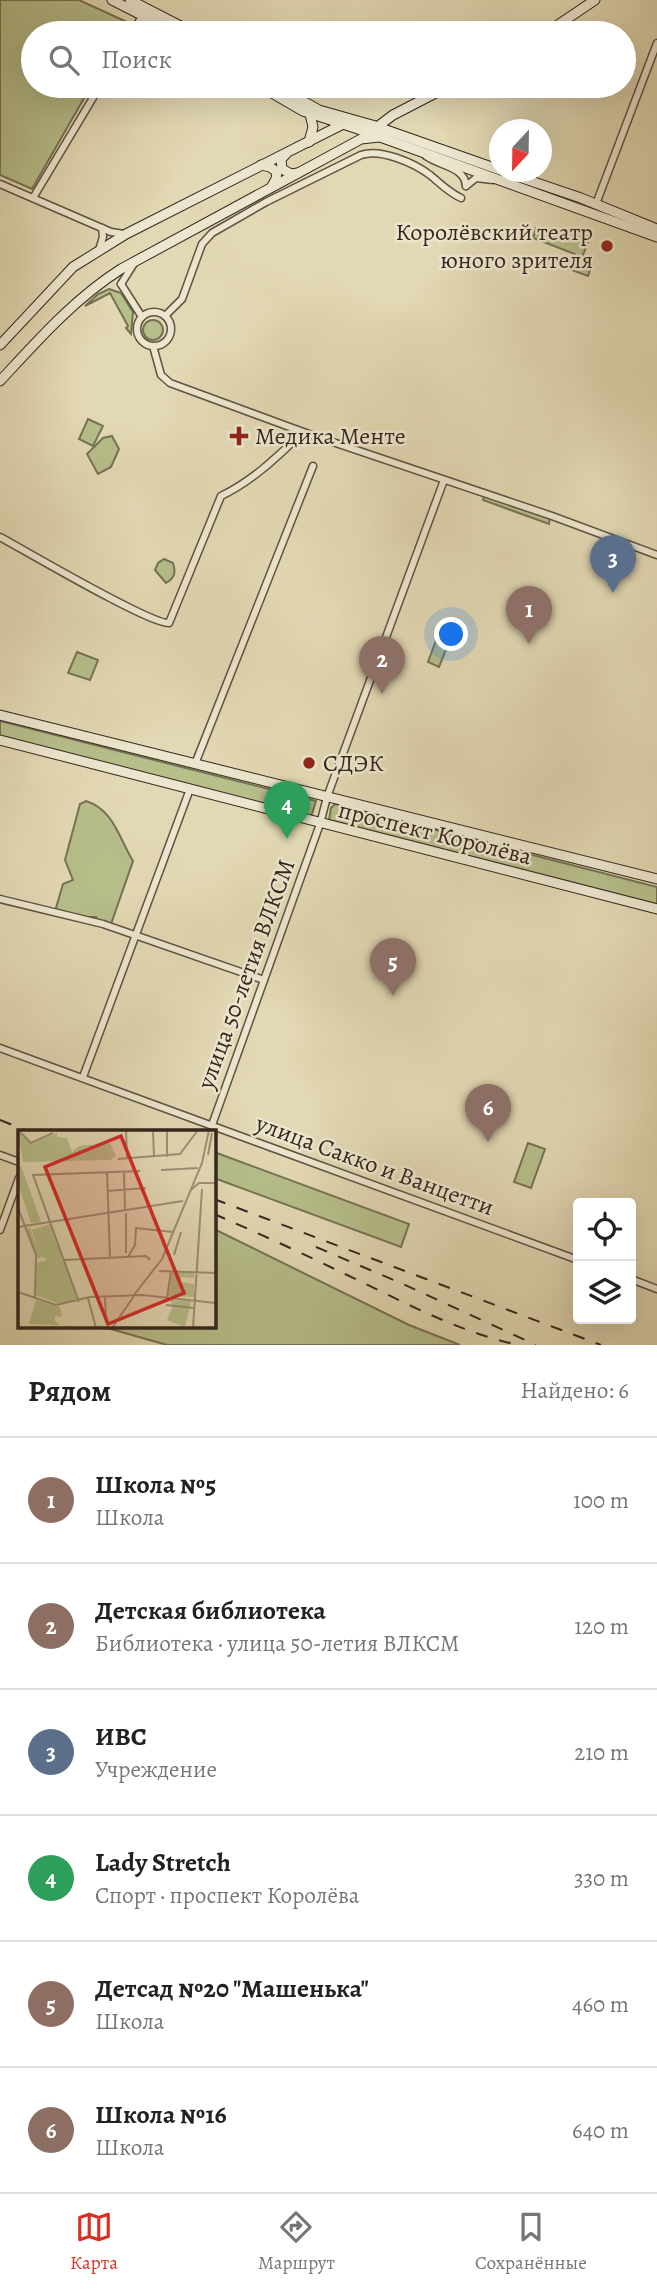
<!DOCTYPE html>
<html lang="ru">
<meta charset="utf-8">
<style>
:root{--surface:#fff;--page:#f2f2f2;--text:#222;--muted:#767676;--line:#e0e0e0;--accent:#d93025}
body{margin:0;font-family:Alegreya,serif;background:var(--page);color:var(--text)}
.controls{position:absolute;right:21px;bottom:21px;display:grid;overflow:hidden;border-radius:7px;box-shadow:0 7px 28px #0002}
.controls button{width:63px;height:63px;display:grid;place-items:center;padding:0;border:0;border-bottom:2px solid var(--line);background:var(--surface);color:var(--text);font:35px sans-serif}
.compass{position:absolute;left:489px;top:119px;width:63px;height:63px;border-radius:50%;background:var(--surface);box-shadow:0 7px 28px #0002;rotate:202deg}
.you{position:absolute;left:452px;top:635px;width:24px;height:24px;margin:-18px;border:5px solid #fff;border-radius:50%;background:#1a73e8;box-shadow:0 0 0 10px #1a73e833}
.badge{display:grid;place-items:center;width:46px;height:46px;border-radius:50%;background:var(--accent);color:#fff;font-size:23px;font-weight:700}
.pin{position:absolute;translate:-50% -58px;filter:drop-shadow(0 2px 4px #0008)}
.pin::after{content:'';position:absolute;top:37px;width:24px;height:21px;background:inherit;clip-path:polygon(0 0,100% 0,50% 100%)}
.list{margin:0;padding:0;list-style:none}
h2{display:flex;justify-content:space-between;align-items:center;height:91px;margin:0;padding:0 28px;font-size:30px}
h2 small{font-size:23px;font-weight:400;color:var(--muted)}
.list li{display:grid;grid-template-columns:46px 1fr auto;gap:21px;align-items:center;box-sizing:border-box;height:126px;padding:0 28px;border-top:2px solid var(--line)}
.list b{display:block;font-size:26px;white-space:nowrap}
.list p{margin:0;font-size:23px;white-space:nowrap;color:var(--muted)}
.list em{font-size:23px;font-style:normal;color:var(--muted)}
.icon{flex:none;width:38px;height:38px;fill:none;stroke:currentColor;stroke-width:2;stroke-linecap:round;stroke-linejoin:round}
.map{position:relative;flex:none;width:657px;height:1345px;overflow:hidden}
.search{position:absolute;background:var(--surface);box-shadow:0 7px 28px #0002;left:21px;right:21px;top:21px;height:77px;display:flex;align-items:center;gap:18px;box-sizing:border-box;padding:0 24px;border-radius:38px;color:var(--muted);font-size:26px}
.sheet{height:847px;background:var(--surface)}
nav{display:flex;justify-content:space-around;align-items:center;box-sizing:border-box;height:98px;border-top:2px solid var(--line);background:var(--surface);font-size:19px;color:var(--muted)}
nav a{display:grid;justify-items:center;gap:4px}
nav .on{color:var(--accent)}
.map>svg:first-child{display:block}
.green{fill:#b6be8a;stroke:#757254;stroke-width:2}
.lines{fill:none;stroke-linecap:round;stroke-linejoin:round}
.street-casing{stroke:#605242;stroke-width:9}
.secondary-casing{stroke:#34251d;stroke-width:11}
.street{stroke:#ece6ce;stroke-width:6}
.secondary{stroke:#ece6ce;stroke-width:9}
.rail{stroke:#34251d;stroke-width:2;stroke-dasharray:12 12;stroke-linecap:butt}
.poi-dot{fill:#8f2418;stroke:#ece6ce;stroke-width:2.5}
.labels{text-anchor:middle;stroke-width:5;stroke-linejoin:round;paint-order:stroke}
.poi-label{font-size:24px;fill:#34251d;stroke:#ece6ce;text-anchor:start}
.street-label{font-size:24px;fill:#34251d;stroke:#ece6ce}
.inset-road{fill:none;stroke:#9c9077;stroke-width:2}
.view{fill:#d62828;fill-opacity:0.15;stroke:#d62828;stroke-width:3.5}
.inset-edge{fill:none;stroke:#34251d;stroke-width:3.5}
</style>
<div class="map">
<svg width="657" height="1345" viewBox="0 0 657 1345">
<rect width="100%" height="100%" fill="#e2d8b3"/>
<filter id="stains"><feTurbulence type="fractalNoise" baseFrequency=".00286" numOctaves="4"/><feColorMatrix values="0 0 0 0 .2 0 0 0 0 .09 0 0 0 0 .02 0 0 0 .5 -.17"/></filter>
<radialGradient id="worn" r=".72"><stop offset=".6" stop-color="#630" stop-opacity="0"/><stop offset="1" stop-color="#630" stop-opacity=".3"/></radialGradient>
<g class="green">
<polygon points="0,0 79,0 127,22 120,33 33,33 33,86 91,86 32,189 0,175"/>
<polygon points="536,228 570,241 574,231 590,237 579,265 590,270 588,276 569,269 575,254 533,238"/>
<polygon points="109,289 121,293 133,312 131,334 126,328 128,326 110,293 85,306 98,294"/>
<circle cx="153" cy="330" r="10"/>
<polygon points="88,419 103,426 93,446 79,439"/>
<polygon points="112,436 119,449 111,467 98,474 87,454 103,438"/>
<polygon points="485,495 550,517 549,524 483,500"/>
<path d="M164 559 173 563C176 572 175 578 166 583L155 570 158 563Z"/>
<polygon points="438,635 450,640 439,667 428,662"/>
<polygon points="77,652 98,660 90,680 68,673"/>
<polygon points="0,721 316,801 311,817 0,738"/>
<path d="M86 801C114 810 119 838 133 861L111 924H101L96 917H61L56 908 63 884 73 880 65 860 80 804Z"/>
<polygon points="335,804 657,887 657,904 329,820 331,808"/>
<polygon points="528,1143 545,1149 531,1188 514,1182"/>
<polygon points="214,1152 409,1224 401,1247 214,1178"/>
<polygon points="214,1229 409,1325 460,1345 167,1345 100,1326 214,1326"/>
</g>
<g class="lines">
<g class="street-casing">
<g id="street">
<polyline points="131,33 144,14"/>
<path d="M426 156C440 166 465 167 466 186"/>
<polyline points="0,184 111,232 124,234"/>
<polyline points="466,186 476,178 493,180"/>
<polyline points="33,198 100,86"/>
<polyline points="596,204 657,43"/>
<polyline points="99,250 103,237 102,228"/>
<polyline points="121,284 142,317"/>
<polyline points="121,284 133,265"/>
<circle cx="154" cy="329" r="17"/>
<path d="M165 316 182 299 202 244 212 233 266 202 361 155C380 148 414 163 430 175 441 184 448 192 461 198"/>
<polyline points="153,346 161,375 170,383 306,433 552,516 657,555"/>
<path d="M0 537C26 551 151 625 169 623L221 496C252 481 275 459 300 435L306 433"/>
<polyline points="195,764 313,466"/>
<polyline points="0,899 103,924 264,980"/>
<polyline points="0,1048 578,1260"/>
<polyline points="83,1077 190,789"/>
<polyline points="212,1125 320,824 327,797 444,480"/>
<polyline points="0,1155 19,1162"/>
<polyline points="0,1230 19,1178"/>
<polyline points="631,1279 657,1289"/>
</g>
</g>
<g class="secondary-casing">
<g id="secondary">
<polyline points="112,0 177,33"/>
<polyline points="130,0 194,33"/>
<polyline points="546,33 595,0"/>
<polyline points="260,86 303,111 358,129 657,237"/>
<polyline points="276,86 319,110 372,125 500,170"/>
<polyline points="377,127 393,115 449,86"/>
<polyline points="309,142 313,127 310,114"/>
<polyline points="286,154 281,159 282,169 291,174 298,173"/>
<polyline points="261,165 270,167 277,172 276,179 272,186"/>
<polyline points="504,172 581,198 657,229"/>
<polyline points="0,345 73,267 126,234 351,120"/>
<path d="M0 381C38 340 74 299 121 269L361 139 379 137"/>
<polyline points="0,715 657,879"/>
<polyline points="0,740 657,909"/>
</g>
</g>
<use href="#street" class="street"/>
<use href="#secondary" class="secondary"/>
<g class="rail">
<polyline points="0,1120 30,1132"/>
<polyline points="214,1199 601,1345"/>
<path d="M214 1214C258 1233 302 1253 345 1274 402 1301 456 1331 518 1345"/>
<polyline points="316,1247 403,1284 536,1345"/>
</g>
</g>
<g class="poi-dot">
<circle cx="607" cy="246" r="7"/>
<path d="M235.5 425.5h7v7h7v7h-7v7h-7v-7h-7v-7h7z"/>
<circle cx="309" cy="763" r="7"/>
</g>
<g class="labels">
<g class="poi-label">
<text x="593" y="240" text-anchor="end">Королёвский театр<tspan x="593" dy="28">юного зрителя</tspan></text>
<text x="255" y="444">Медика Менте</text>
<text x="323" y="771">СДЭК</text>
</g>
<g class="street-label">
<text transform="translate(435 833) rotate(14)" y="8">проспект Королёва</text>
<text transform="translate(246 974) rotate(-70)" y="8">улица 50-летия ВЛКСМ</text>
<text transform="translate(375 1165) rotate(20)" y="8">улица Сакко и Ванцетти</text>
</g>
</g>
<g transform="translate(18 1130)">
<rect width="198" height="198" fill="#e2d8b3"/>
<path d="M0 2 13 14 39 3V7L49 8 54 22 61 16 92 13 98 26 92 30 5 32ZM0 36H3L23 92 13 93 0 53ZM32 94 60 171 41 174 15 164 19 133 29 130 24 126 20 129 8 99 12 98 21 123 14 100ZM154 142 176 143V148L163 147V152L176 154V167L150 166ZM18 170 42 177 44 187 37 186V191L42 195 11 194ZM152 170 173 171 167 197 149 190 155 176Z" fill="#b6be8a"/>
<path class="inset-road" d="M0 0 13 13 35 3M108 0 109 28M135 0 136 27M149 0V27M190 25 194 3M100 29 162 24 180 0M143 40 180 38M106 41 107 80M89 42 92 128M173 60 181 53H198M89 61 128 58M0 78 18 125 17 169M108 83V123M0 97 165 71M156 125 163 102M110 127 117 115 118 98 155 102M46 130 128 126 132 130M141 141 198 143M0 162 38 175 72 167 124 165 198 173M116 165 144 129 184 33 191 0M87 167 88 193M70 168 78 198M149 168 153 141M61 172 15 45 122 41M148 175 176 178M94 198 116 166M175 198 184 59"/>
<path class="view" d="M103 6 166 163 90 194 27 37Z"/>
<rect width="198" height="198" class="inset-edge"/>
</g>
<rect width="100%" height="100%" filter="url(#stains)"/>
<rect width="100%" height="100%" fill="url(#worn)"/>
</svg>
<div class="controls">
<button><svg class="icon" aria-label="locate" viewBox="0 0 24 24"><circle cx="12" cy="12" r="6"/><path d="M12 2v4M12 18v4M2 12h4M18 12h4"/></svg></button>
<button><svg class="icon" aria-label="layers" viewBox="0 0 24 24"><path d="M12 4l9 5-9 5-9-5zM3 14l9 5 9-5"/></svg></button>
</div>
<svg class="compass" viewBox="-18 -18 36 36"><path d="M0-13l5 13h-10z" fill="#e53935"/><path d="M0 13l5-13h-10z" fill="#767676"/></svg>
<div class="you"></div>
<div class="pin badge" style="left:529px;top:644px;background:#8d6e63">1</div>
<div class="pin badge" style="left:382px;top:694px;background:#8d6e63">2</div>
<div class="pin badge" style="left:613px;top:593px;background:#5c6f8a">3</div>
<div class="pin badge" style="left:287px;top:839px;background:#2e9e5b">4</div>
<div class="pin badge" style="left:393px;top:996px;background:#8d6e63">5</div>
<div class="pin badge" style="left:488px;top:1142px;background:#8d6e63">6</div>
<div class="search"><svg class="icon" aria-label="search" viewBox="0 0 24 24"><circle cx="10" cy="10" r="6"/><path d="M15 15l6 6"/></svg>Поиск</div>
</div>
<section class="sheet">
<h2>Рядом<small>Найдено: 6</small></h2>
<ul class="list">
<li><span class="badge" style="background:#8d6e63">1</span><div><b>Школа №5</b><p>Школа</p></div><em>100 m</em></li>
<li><span class="badge" style="background:#8d6e63">2</span><div><b>Детская библиотека</b><p>Библиотека · улица 50-летия ВЛКСМ</p></div><em>120 m</em></li>
<li><span class="badge" style="background:#5c6f8a">3</span><div><b>ИВС</b><p>Учреждение</p></div><em>210 m</em></li>
<li><span class="badge" style="background:#2e9e5b">4</span><div><b>Lady Stretch</b><p>Спорт · проспект Королёва</p></div><em>330 m</em></li>
<li><span class="badge" style="background:#8d6e63">5</span><div><b>Детсад №20 &quot;Машенька&quot;</b><p>Школа</p></div><em>460 m</em></li>
<li><span class="badge" style="background:#8d6e63">6</span><div><b>Школа №16</b><p>Школа</p></div><em>640 m</em></li>
</ul>
</section>
<nav>
<a class="on"><svg class="icon" aria-label="map" viewBox="0 0 24 24"><path d="M3 6l6-2 6 2 6-2v14l-6 2-6-2-6 2zM9 4v14M15 6v14"/></svg>Карта</a>
<a><svg class="icon" aria-label="directions" viewBox="0 0 24 24"><path d="M12 3l9 9-9 9-9-9zM9 14v-3h6M13 9l2 2-2 2"/></svg>Маршрут</a>
<a><svg class="icon" aria-label="saved" viewBox="0 0 24 24"><path d="M7 4h10v16l-5-4-5 4z"/></svg>Сохранённые</a>
</nav>
